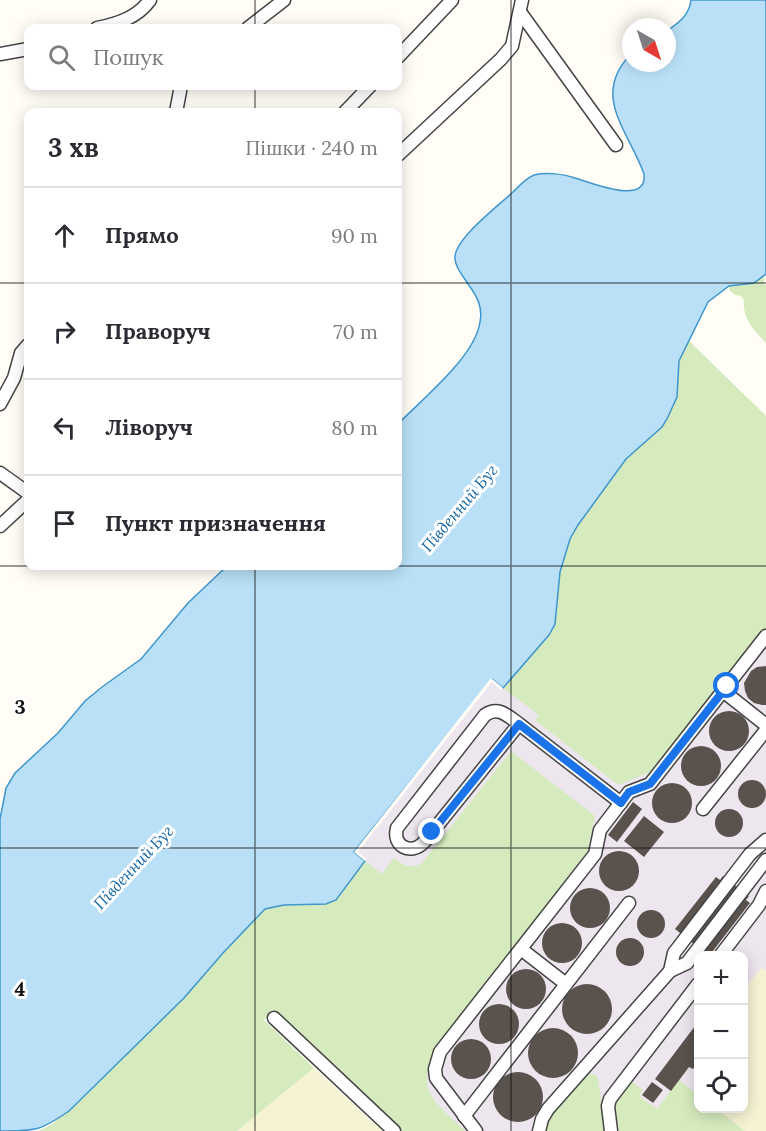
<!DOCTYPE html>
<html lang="uk">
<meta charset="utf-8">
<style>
:root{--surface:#fff;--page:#f2f2f3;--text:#2b2b33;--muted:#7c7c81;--line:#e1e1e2}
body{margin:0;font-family:Lora,serif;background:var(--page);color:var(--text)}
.controls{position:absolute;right:18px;bottom:18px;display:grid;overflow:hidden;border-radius:12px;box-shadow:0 3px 15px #0003}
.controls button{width:54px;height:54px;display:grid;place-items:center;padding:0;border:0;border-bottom:2px solid var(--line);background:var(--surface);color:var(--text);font:30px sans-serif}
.compass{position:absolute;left:622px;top:18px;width:54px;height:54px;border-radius:50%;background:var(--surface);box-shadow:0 3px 15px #0003;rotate:141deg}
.stop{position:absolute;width:18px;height:18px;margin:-14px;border:4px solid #1a73e8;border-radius:50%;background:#fff}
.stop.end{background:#1a73e8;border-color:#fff;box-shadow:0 2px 6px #0008}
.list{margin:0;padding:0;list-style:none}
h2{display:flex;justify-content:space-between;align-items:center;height:78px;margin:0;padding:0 24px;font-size:26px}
h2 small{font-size:20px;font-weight:400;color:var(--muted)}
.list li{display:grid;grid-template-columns:39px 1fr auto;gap:18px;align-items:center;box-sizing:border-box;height:96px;padding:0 24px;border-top:2px solid var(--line)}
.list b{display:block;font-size:22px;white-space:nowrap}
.list em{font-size:20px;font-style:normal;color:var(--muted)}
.icon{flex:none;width:33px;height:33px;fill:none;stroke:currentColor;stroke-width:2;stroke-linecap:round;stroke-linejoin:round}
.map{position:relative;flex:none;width:766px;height:1131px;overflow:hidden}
.search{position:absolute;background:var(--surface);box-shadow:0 3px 15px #0003;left:24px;top:24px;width:378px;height:66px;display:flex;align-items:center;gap:15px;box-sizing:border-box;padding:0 21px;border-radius:12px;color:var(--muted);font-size:22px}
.panel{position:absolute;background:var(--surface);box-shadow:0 3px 15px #0003;left:24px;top:108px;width:378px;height:462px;border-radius:12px}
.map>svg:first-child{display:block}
.industrial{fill:#eee6ef;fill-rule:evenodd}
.farmland{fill:#f6f3d4}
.green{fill:#d5ebbd}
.water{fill:#b9e0f7;stroke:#3f96cf;stroke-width:1.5}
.pier{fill:#fffdf5}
.building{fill:#5a524d}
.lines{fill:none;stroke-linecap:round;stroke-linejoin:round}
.minor-casing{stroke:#444;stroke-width:15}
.minor{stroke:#fff;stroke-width:12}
.route{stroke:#1a73e8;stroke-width:8}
.grid{fill:none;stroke:#111;stroke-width:1.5;stroke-opacity:0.55}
.labels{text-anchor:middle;stroke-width:6;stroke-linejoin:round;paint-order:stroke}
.water-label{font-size:16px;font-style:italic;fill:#1768a6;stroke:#fff}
.grid-label{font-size:20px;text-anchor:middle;font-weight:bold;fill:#111;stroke:#fff;stroke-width:6;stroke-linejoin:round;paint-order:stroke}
</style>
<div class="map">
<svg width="766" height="1131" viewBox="0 0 766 1131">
<rect width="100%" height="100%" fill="#fffdf5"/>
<path class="industrial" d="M688 340 766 416V1131H458L233 941 316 904 354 852 491 678 549 635 578 525 611 477 662 427ZM698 956H744V1108H698Z"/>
<g class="farmland">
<polygon points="761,968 766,971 766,1131 745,1131 716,1109 744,1108 744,990"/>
<polygon points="314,1068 382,1131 237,1131"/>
</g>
<g class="green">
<path d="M764 276V284L766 285V343C754 330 742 319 744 300L741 296 735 295 729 290V286C742 283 753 285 764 276Z"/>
<polygon points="688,340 766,416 766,632 658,769 618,785 535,720 539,715 503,688 549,635 555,624 560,572 570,539 578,525 626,459 662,427 667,419 677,397 679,362"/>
<path d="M511 751 595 816 586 859 432 1057C416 1094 441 1106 465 1131H402L273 1010 264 1020 314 1068 237 1131H38L51 1125 88 1093 184 998 233 941 265 909 284 905 326 904 336 900 365 861 382 874 394 858C404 866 411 869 422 863Z"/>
<polygon points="591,1074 596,1075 598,1079 606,1131 544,1131 549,1117 586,1076"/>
<polygon points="679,1080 698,1095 698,1108 716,1109 745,1131 619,1131 615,1104 632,1082 643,1090 639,1096 657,1109"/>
</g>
<path class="water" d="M691 0H766V274L754 283 729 286 708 302 679 361 677 397 667 419 662 427 626 459 578 525 570 539 560 572 555 624 549 635 503 688 492 679 354 852 365 861 336 900 326 904 284 905 265 909 223 953 184 998 69 1111C40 1131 36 1131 0 1131V819L6 788 15 773 58 733 85 701 102 687 141 659 188 603 227 566H398V424C422 399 475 357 480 322 483 307 477 296 468 284 463 276 454 266 455 256 457 237 499 205 513 192 519 186 526 178 534 175 546 172 564 174 575 178 590 182 648 207 644 174 629 131 590 96 631 54V63H667V31C679 22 689 16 691 0Z"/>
<polygon class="pier" points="491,678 503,688 501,690 492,682 358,852 367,859 365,861 354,852"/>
<g class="building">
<polygon points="766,666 766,705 762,705 754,703 748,698 745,691 744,683 751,671 757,667"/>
<circle cx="729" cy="731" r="20"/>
<circle cx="701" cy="766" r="20"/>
<circle cx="752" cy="794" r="14"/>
<circle cx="672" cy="803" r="20"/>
<polygon points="633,802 642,809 617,842 608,835"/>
<circle cx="729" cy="823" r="14"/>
<polygon points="644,816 664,832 644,857 624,841"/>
<circle cx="619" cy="871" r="20"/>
<polygon points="723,876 749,896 746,900 750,903 709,956 675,929 716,877 720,880"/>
<circle cx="590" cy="908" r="20"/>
<circle cx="651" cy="924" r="14"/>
<circle cx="562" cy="943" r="20"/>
<circle cx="630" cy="952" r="14"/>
<circle cx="526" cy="989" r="20"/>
<circle cx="587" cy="1009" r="25"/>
<circle cx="499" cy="1024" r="20"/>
<polygon points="698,1022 698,1062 693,1069 689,1067 671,1091 655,1079"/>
<circle cx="553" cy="1053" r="25"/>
<circle cx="471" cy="1059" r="20"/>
<circle cx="518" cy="1097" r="25"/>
<polygon points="652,1082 663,1090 653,1103 642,1095"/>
</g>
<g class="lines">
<g class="minor-casing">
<g id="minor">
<polyline points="520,12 616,145"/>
<path d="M97 28C117 24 137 18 150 0"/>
<polyline points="248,28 284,0"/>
<polyline points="0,54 28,49"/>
<polyline points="398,57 452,0"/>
<polyline points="176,112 181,86"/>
<polyline points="345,112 370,86"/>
<polyline points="398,155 501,59 512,46 522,0"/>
<polyline points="0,404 14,378 21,353 28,345"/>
<polyline points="0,473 28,493"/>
<polyline points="0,526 28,500"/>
<polyline points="723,691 766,725"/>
<path d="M519 724 424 842C411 856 392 846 397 828L485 715C498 706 507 715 519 724L621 803"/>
<polyline points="703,809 766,730"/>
<polyline points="521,949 566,984"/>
<polyline points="720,956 759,905 766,891"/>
<polyline points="670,971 674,953 750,854 766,840"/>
<polyline points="274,1018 394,1131"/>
<polyline points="464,1116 629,903"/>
<polyline points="476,1131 436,1078 435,1069 440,1052 595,854 600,830 629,792 650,784 766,636"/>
<polyline points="539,1131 542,1119 548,1109 670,971 687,963 766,860"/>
<polyline points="611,1131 608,1106 610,1099 698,984"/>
</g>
</g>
<use href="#minor" class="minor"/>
</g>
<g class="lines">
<polyline class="route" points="432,832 519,724 621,803 629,792 650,784 727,686"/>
</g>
<path class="grid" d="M255 0V28M511 0V1131M255 86V112M0 283H28M398 283H766M0 566H28M28 566H398M255 566V1131M398 566H766M0 848H766"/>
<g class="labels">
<g class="water-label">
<text transform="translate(459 508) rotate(-50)" y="6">Південний Буг</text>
<text transform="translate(133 867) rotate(-47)" y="6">Південний Буг</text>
</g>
</g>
<g class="grid-label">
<text x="20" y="714">3</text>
<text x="20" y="996">4</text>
</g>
</svg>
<div class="controls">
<button>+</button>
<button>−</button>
<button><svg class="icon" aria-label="locate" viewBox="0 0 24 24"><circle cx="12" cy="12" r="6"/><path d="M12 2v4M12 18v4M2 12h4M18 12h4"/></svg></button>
</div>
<svg class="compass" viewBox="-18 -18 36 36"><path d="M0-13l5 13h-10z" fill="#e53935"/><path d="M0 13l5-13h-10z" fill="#7c7c81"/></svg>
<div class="stop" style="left:727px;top:686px"></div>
<div class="stop end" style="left:432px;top:832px"></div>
<div class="search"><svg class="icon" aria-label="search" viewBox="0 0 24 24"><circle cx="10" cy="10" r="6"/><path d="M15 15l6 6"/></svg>Пошук</div>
<section class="panel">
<h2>3 хв<small>Пішки · 240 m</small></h2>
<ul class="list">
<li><svg class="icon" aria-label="ahead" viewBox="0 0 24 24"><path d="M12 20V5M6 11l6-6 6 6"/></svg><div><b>Прямо</b></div><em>90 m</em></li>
<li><svg class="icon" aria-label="right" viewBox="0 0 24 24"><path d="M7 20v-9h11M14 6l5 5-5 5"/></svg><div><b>Праворуч</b></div><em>70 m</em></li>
<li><svg class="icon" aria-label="left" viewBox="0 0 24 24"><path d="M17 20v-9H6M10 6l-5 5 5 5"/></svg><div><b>Ліворуч</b></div><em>80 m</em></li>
<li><svg class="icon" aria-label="arrive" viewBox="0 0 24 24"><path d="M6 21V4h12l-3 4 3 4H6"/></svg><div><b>Пункт призначення</b></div></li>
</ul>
</section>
</div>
